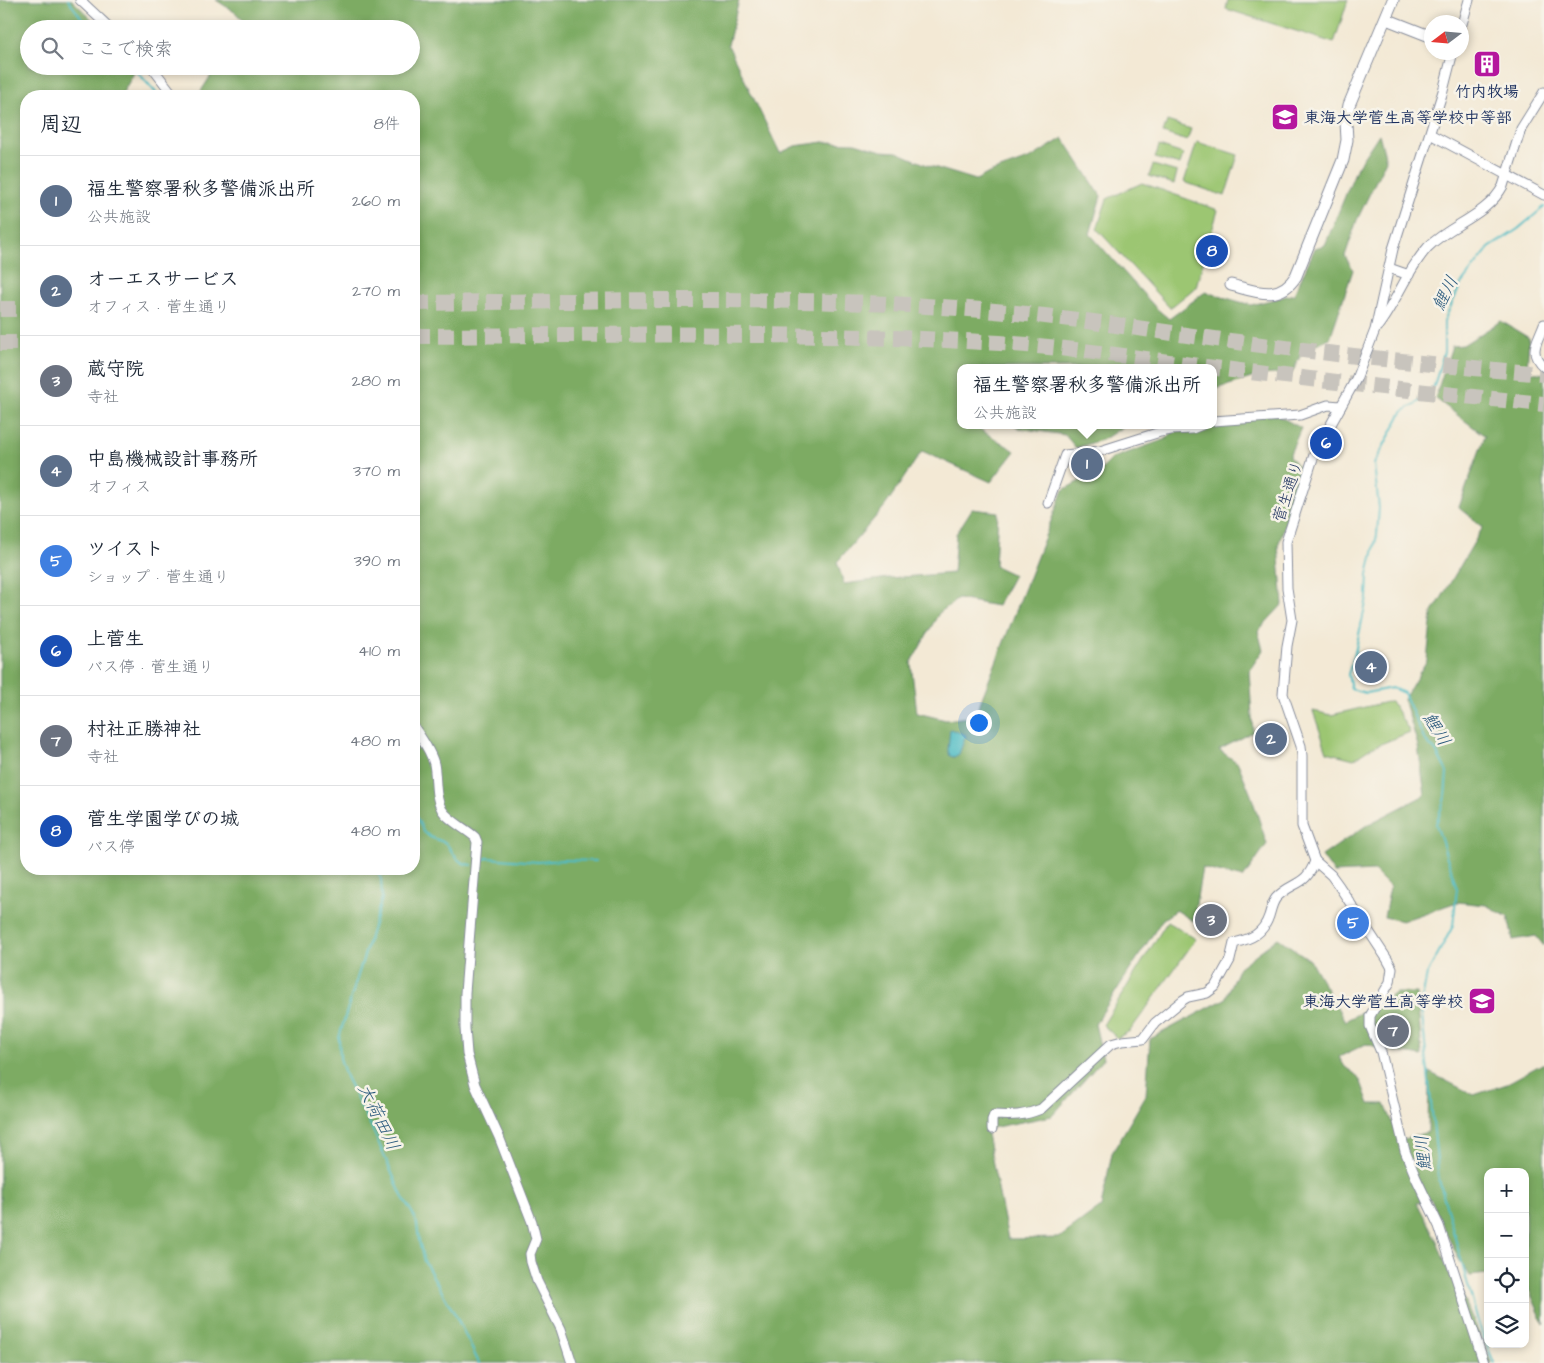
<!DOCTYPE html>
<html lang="ja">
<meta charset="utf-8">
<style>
:root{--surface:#fff;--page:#f6f6f7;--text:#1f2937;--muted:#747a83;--line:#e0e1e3;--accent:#111827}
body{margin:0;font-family:"Architects Daughter","Klee One",sans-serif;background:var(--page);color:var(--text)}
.controls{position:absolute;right:15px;bottom:15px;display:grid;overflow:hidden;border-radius:10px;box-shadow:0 2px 8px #0003}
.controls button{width:45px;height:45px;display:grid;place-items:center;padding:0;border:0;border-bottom:1px solid var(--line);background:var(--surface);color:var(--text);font:25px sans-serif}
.compass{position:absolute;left:1424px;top:15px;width:45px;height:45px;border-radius:50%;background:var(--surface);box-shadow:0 2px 8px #0003;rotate:254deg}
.you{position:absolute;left:978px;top:722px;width:18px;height:18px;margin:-12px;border:4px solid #fff;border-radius:50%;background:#1a73e8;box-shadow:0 0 0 8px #1a73e833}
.badge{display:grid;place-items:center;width:32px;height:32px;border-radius:50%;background:var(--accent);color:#fff;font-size:16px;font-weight:700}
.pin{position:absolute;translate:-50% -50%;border:2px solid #fff;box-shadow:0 1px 5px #0006}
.popup{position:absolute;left:957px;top:364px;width:260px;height:65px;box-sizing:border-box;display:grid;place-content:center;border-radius:10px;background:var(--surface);filter:drop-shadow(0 1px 4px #0005);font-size:16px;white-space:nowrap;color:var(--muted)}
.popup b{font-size:19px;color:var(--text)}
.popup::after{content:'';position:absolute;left:50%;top:100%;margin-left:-10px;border:10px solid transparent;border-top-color:var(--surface)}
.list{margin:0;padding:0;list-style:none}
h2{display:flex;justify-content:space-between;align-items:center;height:65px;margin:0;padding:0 20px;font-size:21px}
h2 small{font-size:16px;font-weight:400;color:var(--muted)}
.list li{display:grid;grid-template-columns:32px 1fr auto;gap:15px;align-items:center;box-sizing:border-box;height:90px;padding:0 20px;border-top:1px solid var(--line)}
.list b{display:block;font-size:19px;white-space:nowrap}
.list p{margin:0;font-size:16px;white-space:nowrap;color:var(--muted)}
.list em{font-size:16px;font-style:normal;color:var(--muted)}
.icon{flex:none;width:28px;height:28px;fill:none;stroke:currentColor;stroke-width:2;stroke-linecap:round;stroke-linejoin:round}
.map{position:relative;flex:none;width:1544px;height:1363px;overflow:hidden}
.search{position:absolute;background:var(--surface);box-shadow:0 2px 8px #0003;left:20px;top:20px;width:400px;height:55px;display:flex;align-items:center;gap:12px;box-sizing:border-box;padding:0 18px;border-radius:28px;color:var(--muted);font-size:19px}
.panel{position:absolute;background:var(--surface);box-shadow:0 2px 8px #0003;left:20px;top:90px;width:400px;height:785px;border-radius:20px}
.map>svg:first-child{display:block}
.green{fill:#9cc672;stroke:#5c7a68}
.forest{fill:#7dab64;stroke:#4c6d61}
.water{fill:#4dbcc5;stroke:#347692}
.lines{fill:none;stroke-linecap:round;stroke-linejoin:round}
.stream{stroke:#4dbcc5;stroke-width:2}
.motorway-tunnel{stroke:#c8c4bd;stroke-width:16;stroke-dasharray:16 8;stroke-linecap:butt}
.minor-casing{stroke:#878c9a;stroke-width:11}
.tertiary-casing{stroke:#878c9a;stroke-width:13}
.minor{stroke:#fff;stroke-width:9}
.tertiary{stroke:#fff;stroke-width:11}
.labels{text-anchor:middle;stroke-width:5;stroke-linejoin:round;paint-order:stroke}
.poi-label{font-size:16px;font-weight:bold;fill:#1b2f5e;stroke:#f7f3e8}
.street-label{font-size:16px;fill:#1b2f5e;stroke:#f7f3e8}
.water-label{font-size:18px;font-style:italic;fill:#2a597d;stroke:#f7f3e8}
</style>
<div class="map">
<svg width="1544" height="1363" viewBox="0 0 1544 1363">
<rect width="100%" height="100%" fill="#f7f3e8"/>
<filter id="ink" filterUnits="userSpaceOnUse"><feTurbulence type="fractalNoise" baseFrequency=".02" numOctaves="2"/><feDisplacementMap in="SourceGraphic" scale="10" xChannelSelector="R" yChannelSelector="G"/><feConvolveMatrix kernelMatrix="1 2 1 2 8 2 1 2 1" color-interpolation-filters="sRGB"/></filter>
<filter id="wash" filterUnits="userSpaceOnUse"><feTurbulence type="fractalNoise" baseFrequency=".0096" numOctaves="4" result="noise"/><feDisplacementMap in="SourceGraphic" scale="20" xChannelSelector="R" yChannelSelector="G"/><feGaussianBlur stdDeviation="1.12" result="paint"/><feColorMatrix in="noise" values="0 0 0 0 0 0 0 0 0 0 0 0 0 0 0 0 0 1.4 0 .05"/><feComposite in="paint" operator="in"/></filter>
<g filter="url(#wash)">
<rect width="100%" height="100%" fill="#f3e9d5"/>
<g class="green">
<polygon points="1228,0 1348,0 1334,43 1226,9"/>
<polygon points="1167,121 1191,129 1187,141 1163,133"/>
<polygon points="1197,142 1238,155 1225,196 1184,182"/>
<polygon points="1159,146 1183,154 1180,165 1155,158"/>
<polygon points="1153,165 1177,172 1174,184 1149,176"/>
<polygon points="1142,183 1218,210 1196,287 1170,308 1097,229 1107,199"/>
<polygon points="1391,701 1410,732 1371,748 1354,759 1327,752 1313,711 1331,715"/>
<polygon points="1167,922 1196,939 1130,1031 1117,1038 1103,1025"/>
</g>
<g class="forest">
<polygon points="0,0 72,0 102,29 29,29 29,66 138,66 121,96 26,96 26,869 414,869 414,96 202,96 201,91 217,66 411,66 411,29 239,29 243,21 236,13 216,0 739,0 728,45 780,153 795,146 824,142 855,143 882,151 897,152 927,165 976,180 989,173 1031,158 1063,138 1101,196 1090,234 1156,308 1169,319 1205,292 1251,305 1294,294 1315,248 1325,245 1357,167 1379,134 1386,160 1357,220 1345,256 1353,270 1330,338 1304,349 1292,373 1261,375 1213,390 1213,368 961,368 961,407 956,415 961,418 961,425 973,425 1015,451 991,482 922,451 885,506 837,562 844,584 889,578 953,573 956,534 972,509 998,512 995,566 1014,575 997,606 958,599 939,613 911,663 917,713 946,720 975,716 1063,490 1102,469 1113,458 1166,439 1179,425 1213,425 1273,413 1301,428 1289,456 1302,471 1278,546 1283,604 1258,631 1263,650 1249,671 1253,732 1219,750 1238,763 1251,795 1267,844 1243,878 1202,868 1193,921 1176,910 1162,920 1095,1024 1103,1059 1052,1116 986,1129 1008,1239 1059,1238 1101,1207 1112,1153 1146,1095 1150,1039 1225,999 1239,967 1278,938 1310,960 1345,1021 1396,993 1417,993 1422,1056 1397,1052 1366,1044 1339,1057 1345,1067 1355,1074 1361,1082 1369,1104 1385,1104 1400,1140 1428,1132 1429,1072 1474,1095 1504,1085 1544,1063 1544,1324 1525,1281 1525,1172 1488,1172 1488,1274 1469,1276 1456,1254 1431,1200 1417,1203 1438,1243 1452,1281 1460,1289 1491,1363 0,1363"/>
<polygon points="1501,321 1529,338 1527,371 1544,374 1544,946 1536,936 1513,940 1508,917 1486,905 1457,902 1402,921 1384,917 1390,887 1374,871 1334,873 1322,856 1367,825 1425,795 1418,746 1404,699 1427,660 1432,614 1483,527 1459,507 1485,436 1435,398 1452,346 1463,345"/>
<polygon points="1014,425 1126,425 1104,439 1076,448 1065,435 1019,428"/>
</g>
<polygon class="water" points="950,729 966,735 959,754 954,757 950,756 948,750"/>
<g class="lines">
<g class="stream">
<polyline points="68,0 83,20 95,29"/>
<polyline points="132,66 159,96"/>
<path d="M414 813 424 832 430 837 446 843C454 854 457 864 472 865"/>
<polyline points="479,864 483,859 488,858 538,862 562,860 596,861"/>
<polyline points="376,869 381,879 382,898 345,1017 339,1038 340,1058 346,1077 371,1126 402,1196 413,1214 417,1224 419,1241 424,1261 456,1316 479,1363"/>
<polyline points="1494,1363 1479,1325 1439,1180 1421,1005 1427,974 1453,926 1457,888 1436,824 1445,797 1447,772 1436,751 1424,739 1404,693 1392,688 1366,693 1351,689 1348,674 1354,657 1367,598 1368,575 1377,535 1379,508 1374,464 1402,412 1425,398 1434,386 1444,352 1444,321 1461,284 1489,248 1518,229 1544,207"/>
</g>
</g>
</g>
<g filter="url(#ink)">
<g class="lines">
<g class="motorway-tunnel">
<path d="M414 303C611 301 810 294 1006 312 1084 319 1161 332 1238 342 1340 355 1442 366 1544 374"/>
<polyline points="0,309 26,309"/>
<path d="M414 336C609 335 805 331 1000 343 1078 348 1155 361 1232 370 1336 382 1440 394 1544 404"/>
<polyline points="0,343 26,343"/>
</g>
<g class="minor-casing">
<g id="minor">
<polyline points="80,0 111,29"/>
<polyline points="1462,24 1469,0"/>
<polyline points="1453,52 1443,91 1393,249 1375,330 1356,379 1314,455 1286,542 1287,588 1292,620 1287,646 1283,694 1301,746 1302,756 1302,826 1315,861 1331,875 1339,886 1387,959 1392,968 1390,982 1370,1016 1370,1026 1381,1052 1405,1151 1416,1178 1439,1226 1484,1363"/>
<polyline points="151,66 174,96"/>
<polyline points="1430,134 1544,195"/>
<polyline points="1389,268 1409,275"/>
<path d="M1544 324C1538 341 1527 353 1544 367"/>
<path d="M1378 326C1397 301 1407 270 1428 247 1451 224 1487 216 1503 186L1521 129 1544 92"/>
<polyline points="1213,421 1300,415 1328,405 1341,406"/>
<polyline points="1048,503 1065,455 1100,451 1160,432 1171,430 1192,429 1202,425"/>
<path d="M414 727C421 738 431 751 434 764 437 779 434 796 442 810 449 821 465 828 475 837L477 842 465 993V1028L467 1054 475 1085 499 1137 532 1222 536 1239 530 1254 531 1262 537 1281 561 1329 572 1363"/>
<path d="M992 1129V1120L994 1115C1012 1116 1024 1116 1041 1109L1111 1044 1122 1041 1143 1039 1155 1023 1183 1000 1188 997 1207 993 1215 987 1230 960 1234 943C1251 939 1263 934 1269 916 1271 910 1272 903 1276 898 1292 881 1306 887 1315 861"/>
</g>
</g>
<g class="tertiary-casing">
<g id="tertiary">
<polyline points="1386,19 1432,37"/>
<path d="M1231 285C1255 291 1279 303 1296 276L1343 160 1347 140 1346 122 1349 105 1393 0"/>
</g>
</g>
<use href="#minor" class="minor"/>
<use href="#tertiary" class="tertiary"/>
</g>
</g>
<defs>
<g id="building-square" transform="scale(1.4375)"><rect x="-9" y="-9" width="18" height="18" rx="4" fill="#b5179e" stroke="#f7f3e8"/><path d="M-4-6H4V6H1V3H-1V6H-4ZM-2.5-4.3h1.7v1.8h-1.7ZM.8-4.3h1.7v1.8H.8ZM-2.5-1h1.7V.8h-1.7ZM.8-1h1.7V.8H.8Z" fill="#fff"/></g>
<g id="school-square" transform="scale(1.4375)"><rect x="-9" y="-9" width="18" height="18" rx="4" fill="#b5179e" stroke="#f7f3e8"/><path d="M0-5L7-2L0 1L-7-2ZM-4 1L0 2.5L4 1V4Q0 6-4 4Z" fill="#fff"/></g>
</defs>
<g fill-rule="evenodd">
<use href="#building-square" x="1487" y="64"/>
<use href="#school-square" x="1285" y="117"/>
<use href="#school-square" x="1482" y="1001"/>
</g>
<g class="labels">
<g class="poi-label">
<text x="1487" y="97">竹内牧場</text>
<text x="1304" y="123" text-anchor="start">東海大学菅生高等学校中等部</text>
<text x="1463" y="1007" text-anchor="end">東海大学菅生高等学校</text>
</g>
<g class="street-label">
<text transform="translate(1287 491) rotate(-72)" y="6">菅生通り</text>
</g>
<g class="water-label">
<text transform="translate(1445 293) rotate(-63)" y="6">鯉川</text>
<text transform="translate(1437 729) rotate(59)" y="6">鯉川</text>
<text transform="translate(379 1117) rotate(64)" y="6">大荷田川</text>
<text transform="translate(1423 1153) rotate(-96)" y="6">鯉川</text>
</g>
</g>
</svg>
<div class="controls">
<button>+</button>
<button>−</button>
<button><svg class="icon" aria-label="locate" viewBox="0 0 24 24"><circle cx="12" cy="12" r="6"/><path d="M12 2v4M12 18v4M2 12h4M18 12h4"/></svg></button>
<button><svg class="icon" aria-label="layers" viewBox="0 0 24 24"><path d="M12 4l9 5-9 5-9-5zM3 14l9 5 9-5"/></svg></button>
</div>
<svg class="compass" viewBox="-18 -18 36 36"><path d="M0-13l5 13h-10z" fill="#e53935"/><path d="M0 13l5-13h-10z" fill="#747a83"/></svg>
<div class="you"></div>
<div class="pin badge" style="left:1087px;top:464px;background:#5c6f8a">1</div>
<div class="popup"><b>福生警察署秋多警備派出所</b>公共施設</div>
<div class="pin badge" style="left:1271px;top:739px;background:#5c6f8a">2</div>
<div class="pin badge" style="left:1211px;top:920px;background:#6b7280">3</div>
<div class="pin badge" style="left:1371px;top:667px;background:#5c6f8a">4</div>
<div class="pin badge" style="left:1353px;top:923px;background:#3f7fe0">5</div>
<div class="pin badge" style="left:1326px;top:443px;background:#1a4fb4">6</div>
<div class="pin badge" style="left:1393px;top:1031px;background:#6b7280">7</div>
<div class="pin badge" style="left:1212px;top:251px;background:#1a4fb4">8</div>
<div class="search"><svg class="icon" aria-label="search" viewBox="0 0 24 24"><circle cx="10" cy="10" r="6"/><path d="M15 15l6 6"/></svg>ここで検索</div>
<section class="panel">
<h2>周辺<small>8件</small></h2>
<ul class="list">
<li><span class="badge" style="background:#5c6f8a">1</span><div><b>福生警察署秋多警備派出所</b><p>公共施設</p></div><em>260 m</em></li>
<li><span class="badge" style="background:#5c6f8a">2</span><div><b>オーエスサービス</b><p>オフィス · 菅生通り</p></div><em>270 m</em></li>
<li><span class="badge" style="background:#6b7280">3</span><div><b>蔵守院</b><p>寺社</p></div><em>280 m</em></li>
<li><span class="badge" style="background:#5c6f8a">4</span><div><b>中島機械設計事務所</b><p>オフィス</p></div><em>370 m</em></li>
<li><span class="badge" style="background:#3f7fe0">5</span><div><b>ツイスト</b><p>ショップ · 菅生通り</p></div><em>390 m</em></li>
<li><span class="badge" style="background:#1a4fb4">6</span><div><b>上菅生</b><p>バス停 · 菅生通り</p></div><em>410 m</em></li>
<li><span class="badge" style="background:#6b7280">7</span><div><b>村社正勝神社</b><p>寺社</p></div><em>480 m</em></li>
<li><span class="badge" style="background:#1a4fb4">8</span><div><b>菅生学園学びの城</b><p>バス停</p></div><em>480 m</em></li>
</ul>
</section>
</div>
